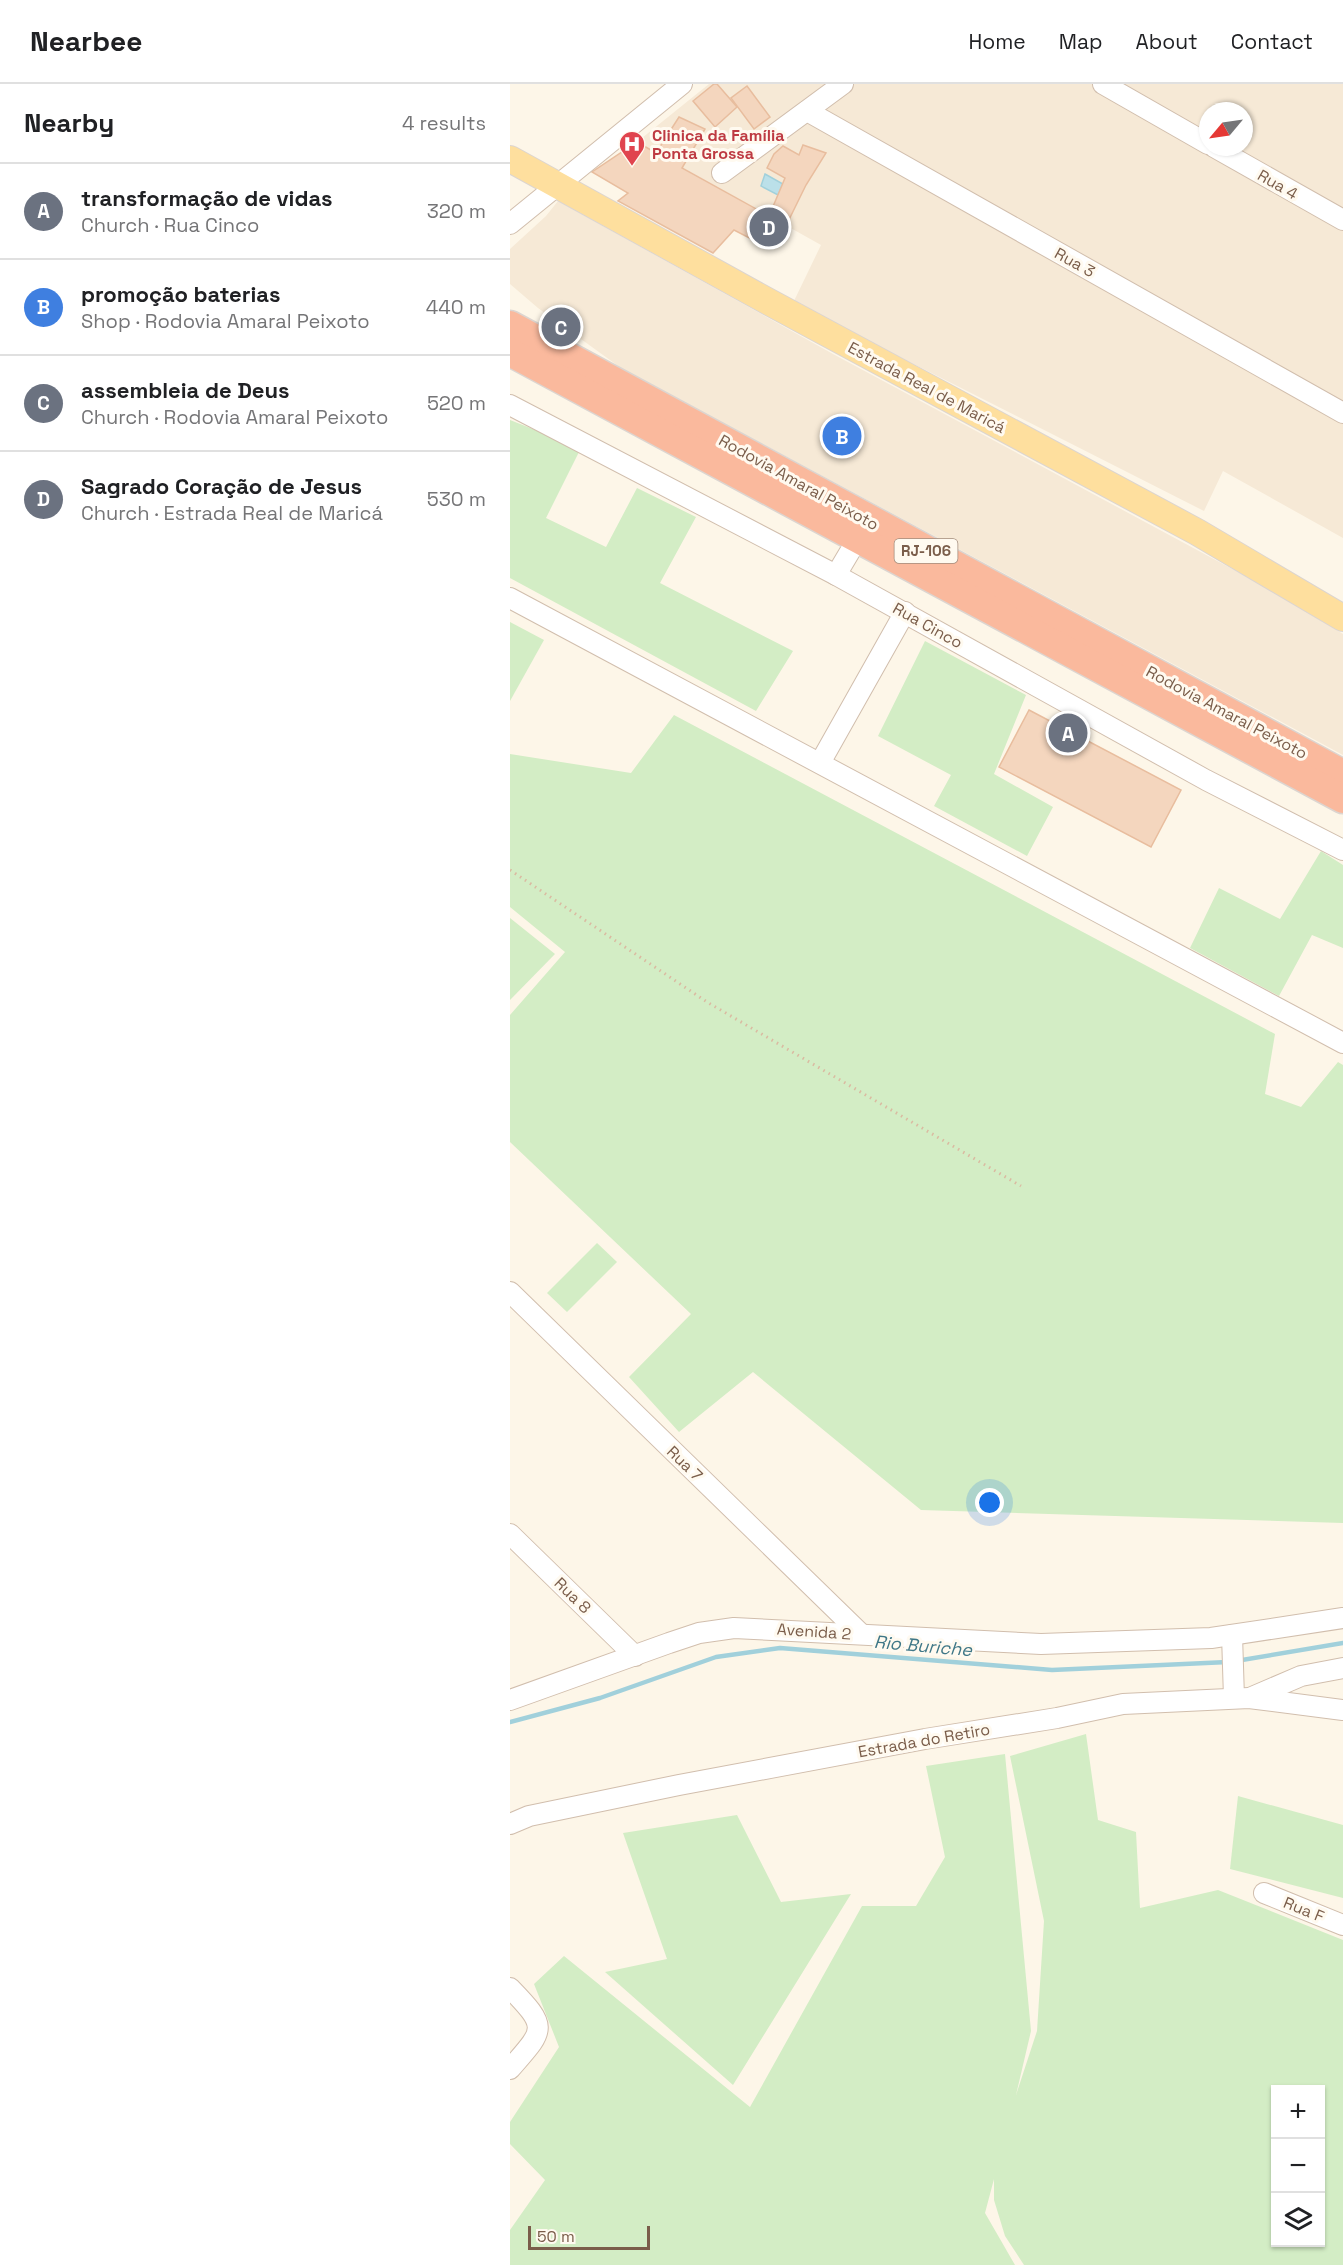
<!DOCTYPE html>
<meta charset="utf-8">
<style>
:root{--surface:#fff;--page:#f2f2f2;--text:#202124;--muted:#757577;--line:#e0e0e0;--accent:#7c4634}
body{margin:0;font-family:"Space Grotesk",sans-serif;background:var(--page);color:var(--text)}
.controls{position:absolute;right:18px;bottom:18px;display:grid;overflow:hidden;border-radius:0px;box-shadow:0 2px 4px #0004}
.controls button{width:54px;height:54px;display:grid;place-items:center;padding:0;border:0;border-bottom:2px solid var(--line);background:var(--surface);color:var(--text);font:30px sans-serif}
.compass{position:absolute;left:689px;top:18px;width:54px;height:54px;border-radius:50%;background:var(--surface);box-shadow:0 2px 4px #0004;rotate:241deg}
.scale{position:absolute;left:18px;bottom:15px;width:122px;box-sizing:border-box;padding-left:6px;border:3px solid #7a5d4a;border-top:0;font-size:16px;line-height:21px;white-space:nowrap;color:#7a5d4a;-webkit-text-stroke:4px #fffaf0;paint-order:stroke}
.you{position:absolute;left:480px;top:1419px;width:21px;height:21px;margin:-15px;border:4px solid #fff;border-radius:50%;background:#1a73e8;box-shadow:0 0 0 9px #1a73e833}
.badge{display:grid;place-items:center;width:39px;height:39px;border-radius:50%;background:var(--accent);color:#fff;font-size:20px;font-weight:700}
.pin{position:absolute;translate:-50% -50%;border:3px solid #fff;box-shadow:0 2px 6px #0006}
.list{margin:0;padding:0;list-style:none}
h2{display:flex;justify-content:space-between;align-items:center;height:78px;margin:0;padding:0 24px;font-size:26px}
h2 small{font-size:20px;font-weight:400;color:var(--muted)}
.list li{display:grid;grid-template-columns:39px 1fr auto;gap:18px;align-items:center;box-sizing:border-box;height:96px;padding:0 24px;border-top:2px solid var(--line)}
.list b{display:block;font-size:22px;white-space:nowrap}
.list p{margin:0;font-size:20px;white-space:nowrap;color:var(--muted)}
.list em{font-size:20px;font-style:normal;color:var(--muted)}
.icon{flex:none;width:33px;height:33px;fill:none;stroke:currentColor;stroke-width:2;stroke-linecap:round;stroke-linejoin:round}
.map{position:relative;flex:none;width:833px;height:2181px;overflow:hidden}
header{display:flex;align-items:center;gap:36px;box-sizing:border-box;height:84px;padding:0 30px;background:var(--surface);border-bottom:2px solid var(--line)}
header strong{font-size:28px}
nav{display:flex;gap:33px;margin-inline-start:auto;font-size:21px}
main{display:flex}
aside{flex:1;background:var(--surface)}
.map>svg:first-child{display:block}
.residential{fill:#f6e9d6;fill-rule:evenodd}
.green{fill:#d3edc5;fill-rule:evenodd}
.water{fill:#bbe0e9;stroke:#a1d0db;stroke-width:1.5}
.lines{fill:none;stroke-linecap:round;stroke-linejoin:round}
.stream{stroke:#a1d0db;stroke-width:4.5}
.building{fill:#f4d6be;stroke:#e8bd9e;stroke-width:1.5}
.minor-casing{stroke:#d1bead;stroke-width:22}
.major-casing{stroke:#dcd5d0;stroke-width:28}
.highway-casing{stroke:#dcd5d0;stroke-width:31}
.path{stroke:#dabaa1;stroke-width:3;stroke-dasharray:1.5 4.5;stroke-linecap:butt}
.minor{stroke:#fff;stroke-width:20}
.major{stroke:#fedf9e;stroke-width:26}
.highway{stroke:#fab99d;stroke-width:28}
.labels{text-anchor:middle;stroke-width:6;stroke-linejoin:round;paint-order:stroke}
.shield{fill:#fffaf0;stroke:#a28c7c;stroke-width:1.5}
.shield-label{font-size:15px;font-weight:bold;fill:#7a5d4a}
.health-label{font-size:16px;font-weight:bold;fill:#be3a42;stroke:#fffaf0;text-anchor:start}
.street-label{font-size:16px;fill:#7a5d4a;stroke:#fffaf0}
.water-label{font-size:18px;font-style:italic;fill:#3f7787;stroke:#fffaf0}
</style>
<header>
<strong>Nearbee</strong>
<nav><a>Home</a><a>Map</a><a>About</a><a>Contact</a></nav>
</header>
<main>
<aside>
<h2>Nearby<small>4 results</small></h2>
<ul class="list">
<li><span class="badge" style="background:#6b7280">A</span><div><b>transformação de vidas</b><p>Church · Rua Cinco</p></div><em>320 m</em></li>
<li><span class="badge" style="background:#3f7fe0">B</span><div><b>promoção baterias</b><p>Shop · Rodovia Amaral Peixoto</p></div><em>440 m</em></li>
<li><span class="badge" style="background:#6b7280">C</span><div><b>assembleia de Deus</b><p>Church · Rodovia Amaral Peixoto</p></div><em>520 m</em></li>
<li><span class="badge" style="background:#6b7280">D</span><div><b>Sagrado Coração de Jesus</b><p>Church · Estrada Real de Maricá</p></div><em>530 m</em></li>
</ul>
</aside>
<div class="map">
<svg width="833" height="2181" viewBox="0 0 833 2181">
<rect width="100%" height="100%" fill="#fdf6e8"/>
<g class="residential">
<path d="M199 0H833V454L713 387 694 427 283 219 311 161 127 58ZM698 27H734V63H698Z"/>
<polygon points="48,117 323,270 752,501 833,550 833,671 111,284 28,224 0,200 0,165 36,132"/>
</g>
<g class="green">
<polygon points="0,336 71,364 36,434 96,463 127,404 186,433 150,499 283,567 246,627 0,494"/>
<polygon points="0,538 34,556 0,617"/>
<polygon points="415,557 516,611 484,690 543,723 517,772 424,722 441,691 368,652"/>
<polygon points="164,631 765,950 755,1010 791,1023 828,978 833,981 833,1439 411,1426 243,1288 169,1348 119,1293 181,1230 0,1058 0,931 55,868 0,823 0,670 121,689"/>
<polygon points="811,767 833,781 833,864 802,851 769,912 680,864 709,804 770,835"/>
<polygon points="0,834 45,870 0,916"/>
<polygon points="87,1159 107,1178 57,1228 37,1209"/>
<path d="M576 1650 588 1736 626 1748 630 1824 708 1806 833 1856V2181H514L495 2152 484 2116V2095L475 2129 505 2181H0V2146L35 2096 0 2060V2038L49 1963 24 1900 54 1872 240 2023 352 1822H406L435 1773 416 1682 495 1670 521 1947 506 2011 527 1947 534 1837 500 1672ZM766 2006H810V2158H766Z"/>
<polygon points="728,1712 833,1741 833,1814 720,1785"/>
<polygon points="227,1731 271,1818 341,1810 223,2001 95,1888 157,1875 113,1749"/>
</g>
<polygon class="water" points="255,90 273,100 268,111 251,102"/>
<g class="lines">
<g class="stream">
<polyline points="726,1577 833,1559"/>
<polyline points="0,1638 90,1614 206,1573 270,1564 542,1586 718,1578"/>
</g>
</g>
<g class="building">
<polygon points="204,0 207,0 227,23 205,43 183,17"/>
<polygon points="237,2 260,33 244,45 221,14"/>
<polygon points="169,33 195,45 172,84 259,132 275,94 257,84 264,70 273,62 289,71 293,61 316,69 296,101 269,156 262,152 255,162 224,146 203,169 108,117 118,109 82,88 127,58 146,69"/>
<polygon points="519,626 671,706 641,763 489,683"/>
</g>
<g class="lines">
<g class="minor-casing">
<g id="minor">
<polyline points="593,0 698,60"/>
<polyline points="297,27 833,329"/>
<polyline points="704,63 833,136"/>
<polyline points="212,89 333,0"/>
<polyline points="0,140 172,0"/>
<polyline points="0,321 326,491 696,696 833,766"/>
<polyline points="326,491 348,454"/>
<polyline points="0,514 833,959"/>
<polyline points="310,679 395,528"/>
<polyline points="0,1208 351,1550"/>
<polyline points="0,1450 125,1572"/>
<polyline points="722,1551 724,1614"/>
<polyline points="742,1613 791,1592 833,1584"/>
<polyline points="0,1616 159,1559 189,1549 224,1544 531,1560 701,1554 833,1534"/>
<polyline points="0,1740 19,1732 169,1701 415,1655 547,1634 613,1620 739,1614 833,1626"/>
<polyline points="754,1809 833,1841"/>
<path d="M0 1904C39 1944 35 1945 0 1985"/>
</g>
</g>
<g class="major-casing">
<polyline id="major" points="0,75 259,218 687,448 833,534"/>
</g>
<g class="highway-casing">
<g id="highway">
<polyline points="0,241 833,690"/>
<polyline points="0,268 833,715"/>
</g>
</g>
<polyline class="path" points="0,786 197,918 511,1102"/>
<use href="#minor" class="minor"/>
<use href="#major" class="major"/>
<use href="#highway" class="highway"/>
</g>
<defs>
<g id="hospital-pin" transform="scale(1.35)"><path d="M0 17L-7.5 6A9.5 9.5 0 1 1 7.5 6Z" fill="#e0444e" stroke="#fffaf0"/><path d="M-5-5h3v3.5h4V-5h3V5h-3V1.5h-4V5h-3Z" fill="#fff"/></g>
</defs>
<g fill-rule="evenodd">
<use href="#hospital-pin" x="122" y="60"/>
</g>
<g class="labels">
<rect class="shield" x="384.5" y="455" width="63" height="24" rx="4.5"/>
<g class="shield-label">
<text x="416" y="472">RJ-106</text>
</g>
<g class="health-label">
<text x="142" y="57">Clinica da Família<tspan x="142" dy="18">Ponta Grossa</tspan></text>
</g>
<g class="street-label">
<text transform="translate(768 100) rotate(30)" y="6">Rua 4</text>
<text transform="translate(565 178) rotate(29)" y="6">Rua 3</text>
<text transform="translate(417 303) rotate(28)" y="6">Estrada Real de Maricá</text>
<text transform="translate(289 398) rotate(29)" y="6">Rodovia Amaral Peixoto</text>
<text transform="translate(418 541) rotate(29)" y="6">Rua Cinco</text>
<text transform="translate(717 628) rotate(28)" y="6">Rodovia Amaral Peixoto</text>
<text transform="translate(175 1379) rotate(44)" y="6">Rua 7</text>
<text transform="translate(63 1511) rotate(44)" y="6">Rua 8</text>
<text transform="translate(304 1547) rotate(4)" y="6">Avenida 2</text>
<text transform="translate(414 1656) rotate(-10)" y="6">Estrada do Retiro</text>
<text transform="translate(794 1825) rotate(22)" y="6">Rua F</text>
</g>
<g class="water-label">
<text transform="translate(413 1562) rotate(5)" y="6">Rio Buriche</text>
</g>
</g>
</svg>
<div class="controls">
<button>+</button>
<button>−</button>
<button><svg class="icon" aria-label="layers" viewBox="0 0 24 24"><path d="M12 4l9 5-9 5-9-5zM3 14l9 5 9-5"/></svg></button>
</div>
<svg class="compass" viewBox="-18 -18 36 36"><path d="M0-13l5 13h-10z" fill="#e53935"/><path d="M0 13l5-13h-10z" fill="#757577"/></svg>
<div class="scale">50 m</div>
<div class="you"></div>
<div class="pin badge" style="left:558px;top:649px;background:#6b7280">A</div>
<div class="pin badge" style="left:332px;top:352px;background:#3f7fe0">B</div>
<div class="pin badge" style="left:51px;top:243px;background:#6b7280">C</div>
<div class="pin badge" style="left:259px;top:143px;background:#6b7280">D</div>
</div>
</main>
